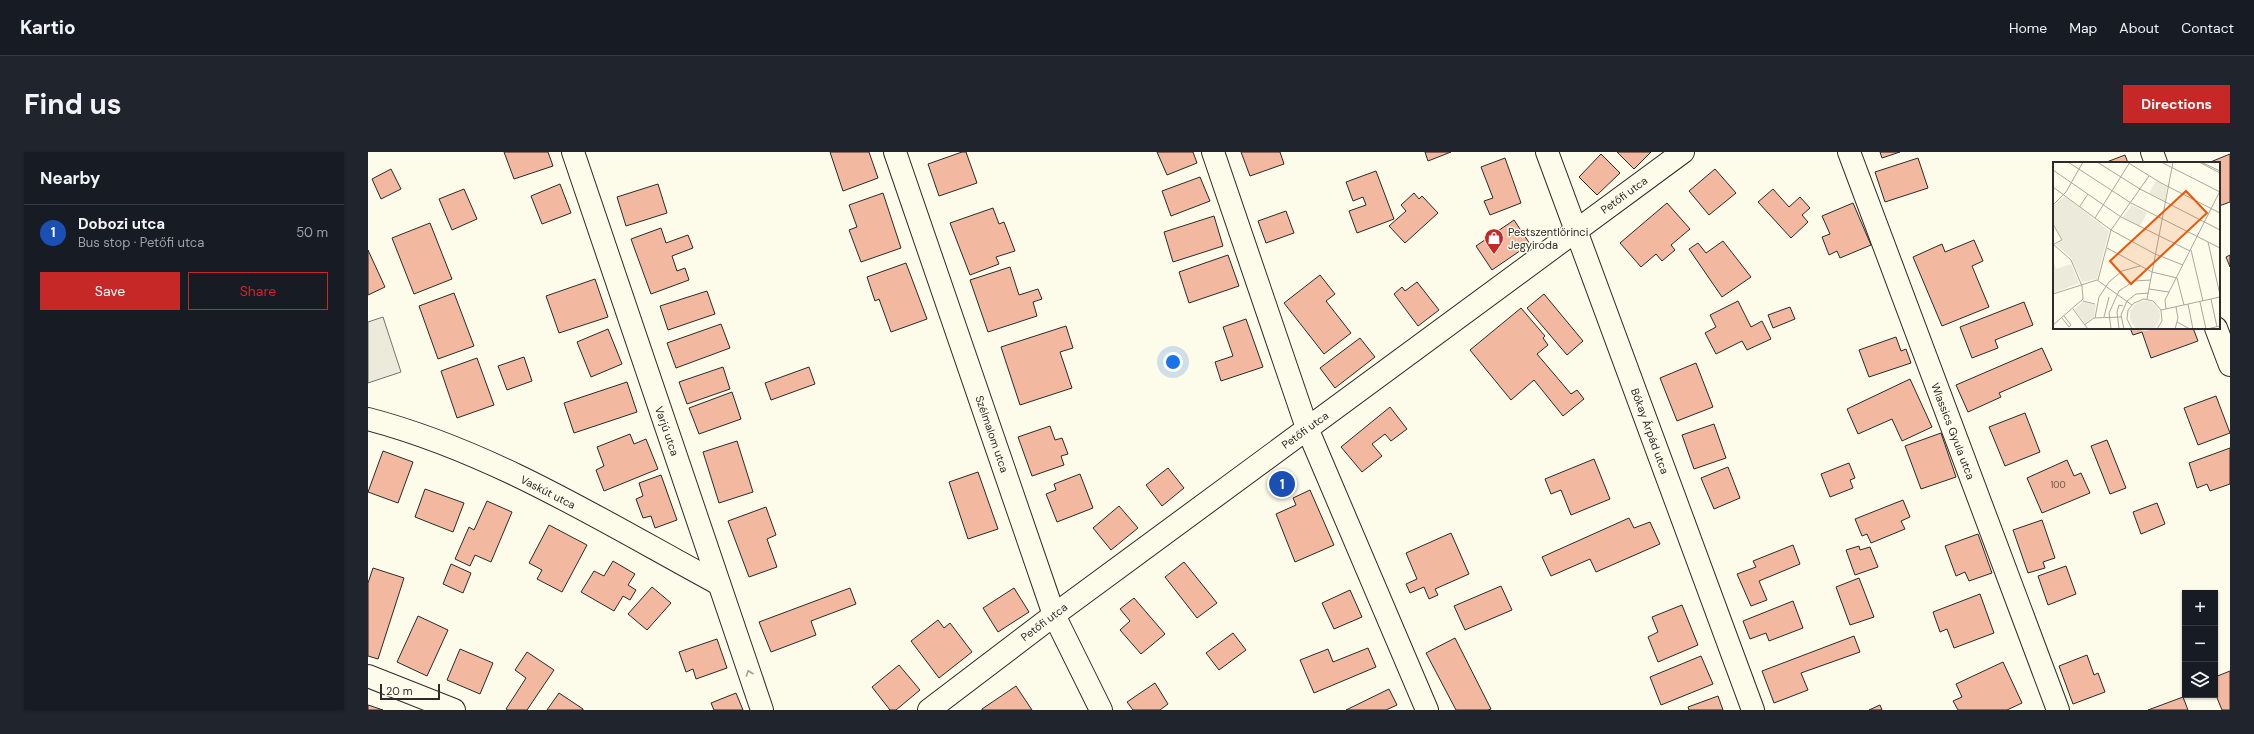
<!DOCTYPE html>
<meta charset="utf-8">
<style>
:root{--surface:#171b24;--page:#20242c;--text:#f1f3f6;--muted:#9ea1a6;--line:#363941;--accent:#c62828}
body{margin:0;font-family:"DM Sans",sans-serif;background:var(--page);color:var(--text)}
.controls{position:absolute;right:12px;bottom:12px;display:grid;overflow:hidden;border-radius:0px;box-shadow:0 1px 3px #0004}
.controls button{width:36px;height:36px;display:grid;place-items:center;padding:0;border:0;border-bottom:1px solid var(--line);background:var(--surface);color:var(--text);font:20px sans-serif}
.scale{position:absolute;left:12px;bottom:10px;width:60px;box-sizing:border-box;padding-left:4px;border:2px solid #2b2b2b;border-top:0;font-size:11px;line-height:14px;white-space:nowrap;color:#2b2b2b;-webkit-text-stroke:3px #fdfbea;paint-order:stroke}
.you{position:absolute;left:805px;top:210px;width:14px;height:14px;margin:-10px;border:3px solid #fff;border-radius:50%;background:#1a73e8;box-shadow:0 0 0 6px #1a73e833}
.badge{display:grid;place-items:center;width:26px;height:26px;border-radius:50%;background:var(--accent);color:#fff;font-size:13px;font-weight:700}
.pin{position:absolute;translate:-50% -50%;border:2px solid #fff;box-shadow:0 1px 4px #0006}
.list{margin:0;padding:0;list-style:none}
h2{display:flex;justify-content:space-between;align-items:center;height:52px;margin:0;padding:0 16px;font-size:17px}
h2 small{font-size:13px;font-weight:400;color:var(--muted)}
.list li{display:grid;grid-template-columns:26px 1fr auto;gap:12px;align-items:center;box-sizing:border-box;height:56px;padding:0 16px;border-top:1px solid var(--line)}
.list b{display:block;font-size:15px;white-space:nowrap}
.list p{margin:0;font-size:13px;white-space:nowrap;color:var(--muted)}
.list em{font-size:13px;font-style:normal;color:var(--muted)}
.actions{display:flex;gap:8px;padding:12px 16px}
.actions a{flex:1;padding:9px 0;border:1px solid var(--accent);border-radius:0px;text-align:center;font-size:14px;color:var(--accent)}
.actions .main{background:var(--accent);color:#fff}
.icon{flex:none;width:22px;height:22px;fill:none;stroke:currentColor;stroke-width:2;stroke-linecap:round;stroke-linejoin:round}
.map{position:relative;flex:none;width:1862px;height:558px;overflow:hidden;border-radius:0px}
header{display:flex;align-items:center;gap:24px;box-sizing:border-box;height:56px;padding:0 20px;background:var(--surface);border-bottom:1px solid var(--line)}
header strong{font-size:19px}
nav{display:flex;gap:22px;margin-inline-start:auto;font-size:14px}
.intro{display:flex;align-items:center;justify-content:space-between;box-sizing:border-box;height:96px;padding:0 24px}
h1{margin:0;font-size:28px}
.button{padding:10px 18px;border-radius:0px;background:var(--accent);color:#fff;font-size:14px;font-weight:700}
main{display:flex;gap:24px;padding:0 24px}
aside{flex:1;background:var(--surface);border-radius:0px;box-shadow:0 1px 3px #0004}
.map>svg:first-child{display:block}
.green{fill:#ecebdb;stroke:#74746e}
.building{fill:#f2b8a0;stroke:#2b2b2b}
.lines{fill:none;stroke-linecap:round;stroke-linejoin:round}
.minor-casing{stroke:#2b2b2b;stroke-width:24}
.major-casing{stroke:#2b2b2b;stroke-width:24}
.minor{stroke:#fdfbea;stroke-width:22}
.major{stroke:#fdfbea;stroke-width:22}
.oneway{stroke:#9e9d94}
.labels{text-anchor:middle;stroke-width:3;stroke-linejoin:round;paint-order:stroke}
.number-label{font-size:9px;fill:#5d4e48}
.street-label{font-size:11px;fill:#2b2b2b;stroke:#fdfbea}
.poi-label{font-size:11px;fill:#2b2b2b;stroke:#fdfbea;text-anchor:start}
.inset-road{fill:none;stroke:#a9a89e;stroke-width:1}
.view{fill:#e8590c;fill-opacity:0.15;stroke:#e8590c;stroke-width:2}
.inset-edge{fill:none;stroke:#2b2b2b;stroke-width:2}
</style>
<header>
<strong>Kartio</strong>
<nav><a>Home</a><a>Map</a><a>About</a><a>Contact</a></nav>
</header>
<div class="intro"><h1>Find us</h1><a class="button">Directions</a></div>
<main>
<aside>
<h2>Nearby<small></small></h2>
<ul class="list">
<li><span class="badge" style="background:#1a4fb4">1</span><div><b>Dobozi utca</b><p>Bus stop · Petőfi utca</p></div><em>50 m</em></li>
</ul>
<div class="actions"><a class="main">Save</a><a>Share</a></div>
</aside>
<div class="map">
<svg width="1862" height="558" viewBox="0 0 1862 558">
<rect width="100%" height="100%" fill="#fdfbea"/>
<polygon class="green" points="15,165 33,220 0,231 0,170"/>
<g class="building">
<polygon points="136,0 180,0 185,14 146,27"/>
<polygon points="462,0 501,0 510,26 475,39"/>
<polygon points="594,0 598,0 609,31 571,44 560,12"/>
<polygon points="789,0 825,0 829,11 799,23"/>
<polygon points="873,0 912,0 916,12 882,24"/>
<polygon points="1057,0 1083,0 1060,9"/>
<polygon points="1249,0 1283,0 1266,17"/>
<polygon points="1512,0 1532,0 1514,6"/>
<polygon points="1233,2 1252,21 1229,43 1211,25"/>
<polygon points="1862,2 1862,50 1851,54 1851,11 1840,11"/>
<polygon points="1757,3 1760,11 1736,11"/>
<polygon points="1137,6 1153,51 1122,63 1116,49 1125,46 1113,15"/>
<polygon points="1550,6 1560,36 1517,50 1507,20"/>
<polygon points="23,17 33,37 13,47 4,27"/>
<polygon points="1347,17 1368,41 1341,63 1321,39"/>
<polygon points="1008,19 1026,67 989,81 981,59 998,53 995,45 985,49 978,30"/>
<polygon points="832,25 842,49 803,64 794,39"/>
<polygon points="192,32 203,61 174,72 163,44"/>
<polygon points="290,32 299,61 258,74 249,45"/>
<polygon points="96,37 109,67 84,78 71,47"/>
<polygon points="1405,37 1421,55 1432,45 1442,56 1434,63 1440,70 1423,86 1390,50"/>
<polygon points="515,41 533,96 493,110 481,78 489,75 481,53"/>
<polygon points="1046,41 1051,47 1054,44 1070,61 1037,91 1021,74 1038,59 1033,53"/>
<polygon points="1299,51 1322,77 1303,93 1307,98 1294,109 1288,102 1273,115 1252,91"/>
<polygon points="1485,51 1503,93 1472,106 1469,99 1461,103 1454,85 1462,82 1454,64"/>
<polygon points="625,56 631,72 636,70 647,99 628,105 631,112 602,123 582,71"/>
<polygon points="918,59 926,81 898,91 890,69"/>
<polygon points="846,64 855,94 805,110 796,80"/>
<polygon points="1146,68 1162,92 1124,118 1108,94"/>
<polygon points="62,71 84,127 46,142 24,86"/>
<polygon points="293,76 298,91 320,83 325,96 304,104 309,119 317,116 321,128 283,142 263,87"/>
<polygon points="1606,88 1615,109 1604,114 1621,155 1574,174 1545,105 1574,92 1577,100"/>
<polygon points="1355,89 1383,125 1354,145 1321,97 1330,91 1338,101"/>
<polygon points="0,98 17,135 0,143"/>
<polygon points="860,103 871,134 821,151 811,120"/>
<polygon points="1862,103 1862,115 1858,105"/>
<polygon points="538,111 559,167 523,180 511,147 507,149 499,125"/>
<polygon points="642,115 651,143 670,137 674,147 665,150 669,164 620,180 602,128"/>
<polygon points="952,123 967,142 958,149 983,181 956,202 916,151"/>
<polygon points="227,127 240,165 191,181 178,144"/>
<polygon points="1049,130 1071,158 1050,174 1026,142 1034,135 1037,139"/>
<polygon points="339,139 347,162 300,178 292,154"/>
<polygon points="86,141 106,194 70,207 51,154"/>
<polygon points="1176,142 1215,189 1199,203 1159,156"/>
<polygon points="1370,149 1383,175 1394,169 1403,187 1379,198 1374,189 1348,202 1337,181 1348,175 1342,163"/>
<polygon points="1656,150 1665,173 1627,188 1630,196 1604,206 1592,175"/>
<polygon points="1422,155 1427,167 1405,176 1400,163"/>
<polygon points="1153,156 1177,184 1175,186 1180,193 1169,202 1203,242 1209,238 1216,247 1195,264 1166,228 1143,248 1102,198"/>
<polygon points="878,167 895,215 853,229 847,210 865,204 855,175"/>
<polygon points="353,172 362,196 308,216 299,191"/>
<polygon points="698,174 705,196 692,200 704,236 652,253 633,195"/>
<polygon points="1762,176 1825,176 1830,189 1783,206 1774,180 1765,183"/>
<polygon points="240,177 254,212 223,225 209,190"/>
<polygon points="1528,185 1533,199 1538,197 1543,211 1501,225 1491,198"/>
<polygon points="992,186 1007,205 967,236 952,216"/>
<polygon points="1674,196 1684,218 1631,241 1633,245 1600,260 1588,233"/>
<polygon points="156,205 164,229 139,238 130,214"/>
<polygon points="109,206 126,253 89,266 73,219"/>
<polygon points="1328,211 1345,255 1309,269 1292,226"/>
<polygon points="355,215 362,237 319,252 311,230"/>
<polygon points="441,215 447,232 403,248 397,231"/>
<polygon points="1542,227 1564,275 1534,289 1524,267 1490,282 1479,257"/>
<polygon points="259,230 269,260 206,281 196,251"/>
<polygon points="364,240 373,267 331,282 321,256"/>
<polygon points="1848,244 1862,281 1830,293 1816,256"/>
<polygon points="1022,255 1039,277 1023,289 1017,282 1004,292 1014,304 994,320 973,295"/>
<polygon points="1657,261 1672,300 1637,314 1621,275"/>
<polygon points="1346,272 1358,306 1326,317 1314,283"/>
<polygon points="682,274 687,288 694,286 700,302 693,304 696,313 664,324 650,285"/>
<polygon points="1573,281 1588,325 1553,337 1537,294"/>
<polygon points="262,282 266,292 278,287 290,317 236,339 228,318 236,314 229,295"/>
<polygon points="1739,288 1758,336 1742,342 1723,294"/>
<polygon points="369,289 385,340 351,351 335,300"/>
<polygon points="1862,296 1862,332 1842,339 1839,332 1829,336 1821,311"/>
<polygon points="15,299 45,310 30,351 0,340"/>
<polygon points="1226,307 1242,347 1203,363 1193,338 1183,342 1177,327"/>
<polygon points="1699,308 1706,324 1713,321 1722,341 1674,361 1659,326"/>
<polygon points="1481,311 1487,326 1482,328 1485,336 1462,345 1453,322"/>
<polygon points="1360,315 1372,346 1346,357 1333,326"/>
<polygon points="800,316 816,336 794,354 778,333"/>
<polygon points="610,320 630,377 600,387 581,330"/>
<polygon points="712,322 725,356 689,370 678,342 688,338 686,332"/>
<polygon points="293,323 309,368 287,376 283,364 275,366 268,347 275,344 271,331"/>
<polygon points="57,337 96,351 85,380 47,365"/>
<polygon points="942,338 966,393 927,410 908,362 928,353 925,346"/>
<polygon points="1535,348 1542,365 1533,369 1537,377 1503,391 1499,382 1494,384 1487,367"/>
<polygon points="119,349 144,360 123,410 107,403 102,414 87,407 101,375 106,378"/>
<polygon points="1789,351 1797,372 1773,382 1765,360"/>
<polygon points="751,354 770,376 743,398 725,376"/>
<polygon points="398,355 408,383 399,387 409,415 381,425 360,369"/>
<polygon points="1261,366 1266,376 1282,370 1292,392 1228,420 1222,407 1183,424 1174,405"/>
<polygon points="1674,368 1687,406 1675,410 1677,416 1660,421 1645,378"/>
<polygon points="181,373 219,393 194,440 169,427 174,418 161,411"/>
<polygon points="1083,381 1101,422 1067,437 1070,443 1061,447 1056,435 1042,441 1038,432 1049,427 1038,401"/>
<polygon points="1610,382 1624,421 1601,429 1597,420 1588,424 1577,394"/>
<polygon points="1425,393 1432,412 1391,429 1399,448 1383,454 1369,422 1388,415 1385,409"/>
<polygon points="1491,394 1492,398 1502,395 1510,415 1487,423 1478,398"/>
<polygon points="245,409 267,422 260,433 268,438 262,448 255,444 246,459 213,440 226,419 236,424"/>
<polygon points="816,410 849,451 829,466 797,425"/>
<polygon points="83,412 103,421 95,441 75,432"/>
<polygon points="1698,414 1708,442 1680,453 1670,424"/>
<polygon points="5,416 36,426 10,507 0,504 0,431"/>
<polygon points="1491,426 1506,465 1482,473 1468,435"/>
<polygon points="1133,434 1144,458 1097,478 1086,454"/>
<polygon points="284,435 303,451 279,478 260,462"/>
<polygon points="482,436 488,452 443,469 448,483 403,500 391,470"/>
<polygon points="646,436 661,460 630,480 615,456"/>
<polygon points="982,438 994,465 966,477 954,451"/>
<polygon points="1612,442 1626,481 1586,496 1579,477 1572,480 1565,460"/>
<polygon points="766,446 797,482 773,502 752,478 762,469 752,457"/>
<polygon points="1425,449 1435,476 1401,489 1398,481 1382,487 1375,469"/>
<polygon points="1314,453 1330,493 1290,510 1280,485 1290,480 1284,465"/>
<polygon points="50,464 80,478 59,524 29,510"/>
<polygon points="570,468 576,476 582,471 604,500 571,526 543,489"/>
<polygon points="865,481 878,498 851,518 838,501"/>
<polygon points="1486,484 1492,500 1433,521 1440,538 1406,551 1394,519"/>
<polygon points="1087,486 1123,557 1120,558 1088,558 1058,501"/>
<polygon points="349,487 359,516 328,527 325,517 318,520 311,500"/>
<polygon points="1000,496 1008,515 946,541 932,508 960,497 965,510"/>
<polygon points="92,497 125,511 112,542 79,528"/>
<polygon points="159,500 186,518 159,558 140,558 138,557 158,526 147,518"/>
<polygon points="1719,503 1726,523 1730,521 1737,540 1705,552 1691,514"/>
<polygon points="1333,504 1345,532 1293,553 1282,525"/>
<polygon points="1635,510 1654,551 1639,558 1590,558 1585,549 1594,545 1588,532"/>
<polygon points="531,513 552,538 528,558 522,558 504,535"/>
<polygon points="1862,519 1862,558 1854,558 1847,541 1847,525"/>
<polygon points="787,531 800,552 792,558 765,558 759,550"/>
<polygon points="648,534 664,558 614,558 614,557"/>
<polygon points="1021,537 1029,553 1018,558 978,558"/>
<polygon points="191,541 215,557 215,558 179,558"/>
<polygon points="368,541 375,558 346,558 343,551"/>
<polygon points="1350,544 1355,558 1321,558 1320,555"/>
<polygon points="1815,545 1820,558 1780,558"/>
<polygon points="0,553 15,558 0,558"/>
<polygon points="1512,553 1514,558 1501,558"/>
</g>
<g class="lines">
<g class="minor-casing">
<g id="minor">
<polyline points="205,0 394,558"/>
<polyline points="527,0 686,463 733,558"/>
<polyline points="845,0 939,276 1059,558"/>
<polyline points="1179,0 1385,558"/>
<polyline points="1481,0 1690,558"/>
<polyline points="1784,0 1788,11"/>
<polyline points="1848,176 1862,213"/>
<path d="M0 267C126 300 238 371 351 432"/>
<polyline points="0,524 86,558"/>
</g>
</g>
<g class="major-casing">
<polyline id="major" points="561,558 686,463 1315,0"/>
</g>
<use href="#minor" class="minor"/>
<use href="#major" class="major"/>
</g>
<defs><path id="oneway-chevron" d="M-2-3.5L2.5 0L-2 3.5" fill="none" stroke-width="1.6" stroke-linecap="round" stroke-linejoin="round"/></defs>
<use class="oneway" href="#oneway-chevron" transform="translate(381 521) rotate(-109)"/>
<defs>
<g id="shop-pin" transform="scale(1)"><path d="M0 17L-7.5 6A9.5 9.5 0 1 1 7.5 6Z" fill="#c62828" stroke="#fdfbea"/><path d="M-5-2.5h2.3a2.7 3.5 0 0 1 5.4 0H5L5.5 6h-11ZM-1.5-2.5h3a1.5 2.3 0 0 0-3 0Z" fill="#fff"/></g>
</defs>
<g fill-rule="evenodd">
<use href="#shop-pin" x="1126" y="86"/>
</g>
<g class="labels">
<g class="number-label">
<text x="1690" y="336">100</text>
</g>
<g class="street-label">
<text transform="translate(1256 43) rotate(-36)" y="4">Petőfi utca</text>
<text transform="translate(937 278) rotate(-36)" y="4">Petőfi utca</text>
<text transform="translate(299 279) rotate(71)" y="4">Varjú utca</text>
<text transform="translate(1282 279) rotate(70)" y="4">Bókay Árpád utca</text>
<text transform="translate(1585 279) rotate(69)" y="4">Wlassics Gyula utca</text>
<text transform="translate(624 282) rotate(71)" y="4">Szélmalom utca</text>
<text transform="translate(180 340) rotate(27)" y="4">Vaskút utca</text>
<text transform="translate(676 470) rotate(-37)" y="4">Petőfi utca</text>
</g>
<g class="poi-label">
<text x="1140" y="84">Pestszentlőrinci<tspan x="1140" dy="13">Jegyiroda</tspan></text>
</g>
</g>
<g transform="translate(1685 10)">
<rect width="167" height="167" fill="#fdfbea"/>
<path d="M103 19 114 25 112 39 96 31ZM12 34 56 69 44 117 29 120 18 96 3 82 10 79 0 61V44ZM79 43 94 51 87 64 70 55ZM0 98 3 107 18 102 26 121 0 131ZM77 154a15 15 0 1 1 30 0a15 15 0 1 1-30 0ZM30 140 43 143 41 155 32 161 21 147Z" fill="#ecebdb"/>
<path class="inset-road" d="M15 0 78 41 167 86M44 0 87 27 167 68M74 0 108 21 167 51M108 0 167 30M146 0 167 11M148 0 167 9M0 8 68 55 137 89M0 25 58 68 102 92 130 103M0 43 13 30 30 0M27 44 35 32M42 56 77 0M0 62 9 78 1 82M155 80 167 133M0 82 18 98 29 124 30 137 0 163M54 86 99 110 124 116M138 88 150 139M124 116 131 143M45 118 58 68 96 14M96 127 116 130M0 132 44 118 79 143M94 137 120 0M158 137 164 165M30 139 42 142M74 139 83 132 96 131M147 140 153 167M135 142 140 167M20 147 35 167M113 147 112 138 167 29M108 148 167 135M51 155 56 135M9 156 16 165 18 163 11 154M42 156 46 135 56 120 69 109 87 104M124 160 137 167M31 163 41 156 68 155M58 167 56 151 66 129 81 119 98 118M66 167 64 150 66 143 70 144M71 167 68 153 74 139M79 167 74 157 75 148 81 141 91 137 100 139 108 148 109 159 104 167M122 167 125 156 123 145M154 167 167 164"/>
<path class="view" d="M133 29 154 51 78 122 57 99Z"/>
<rect width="167" height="167" class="inset-edge"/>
</g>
</svg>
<div class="controls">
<button>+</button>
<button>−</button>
<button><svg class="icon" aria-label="layers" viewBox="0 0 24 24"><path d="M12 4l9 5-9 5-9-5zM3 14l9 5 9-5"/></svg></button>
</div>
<div class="scale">20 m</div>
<div class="you"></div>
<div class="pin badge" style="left:914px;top:332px;background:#1a4fb4">1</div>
</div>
</main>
